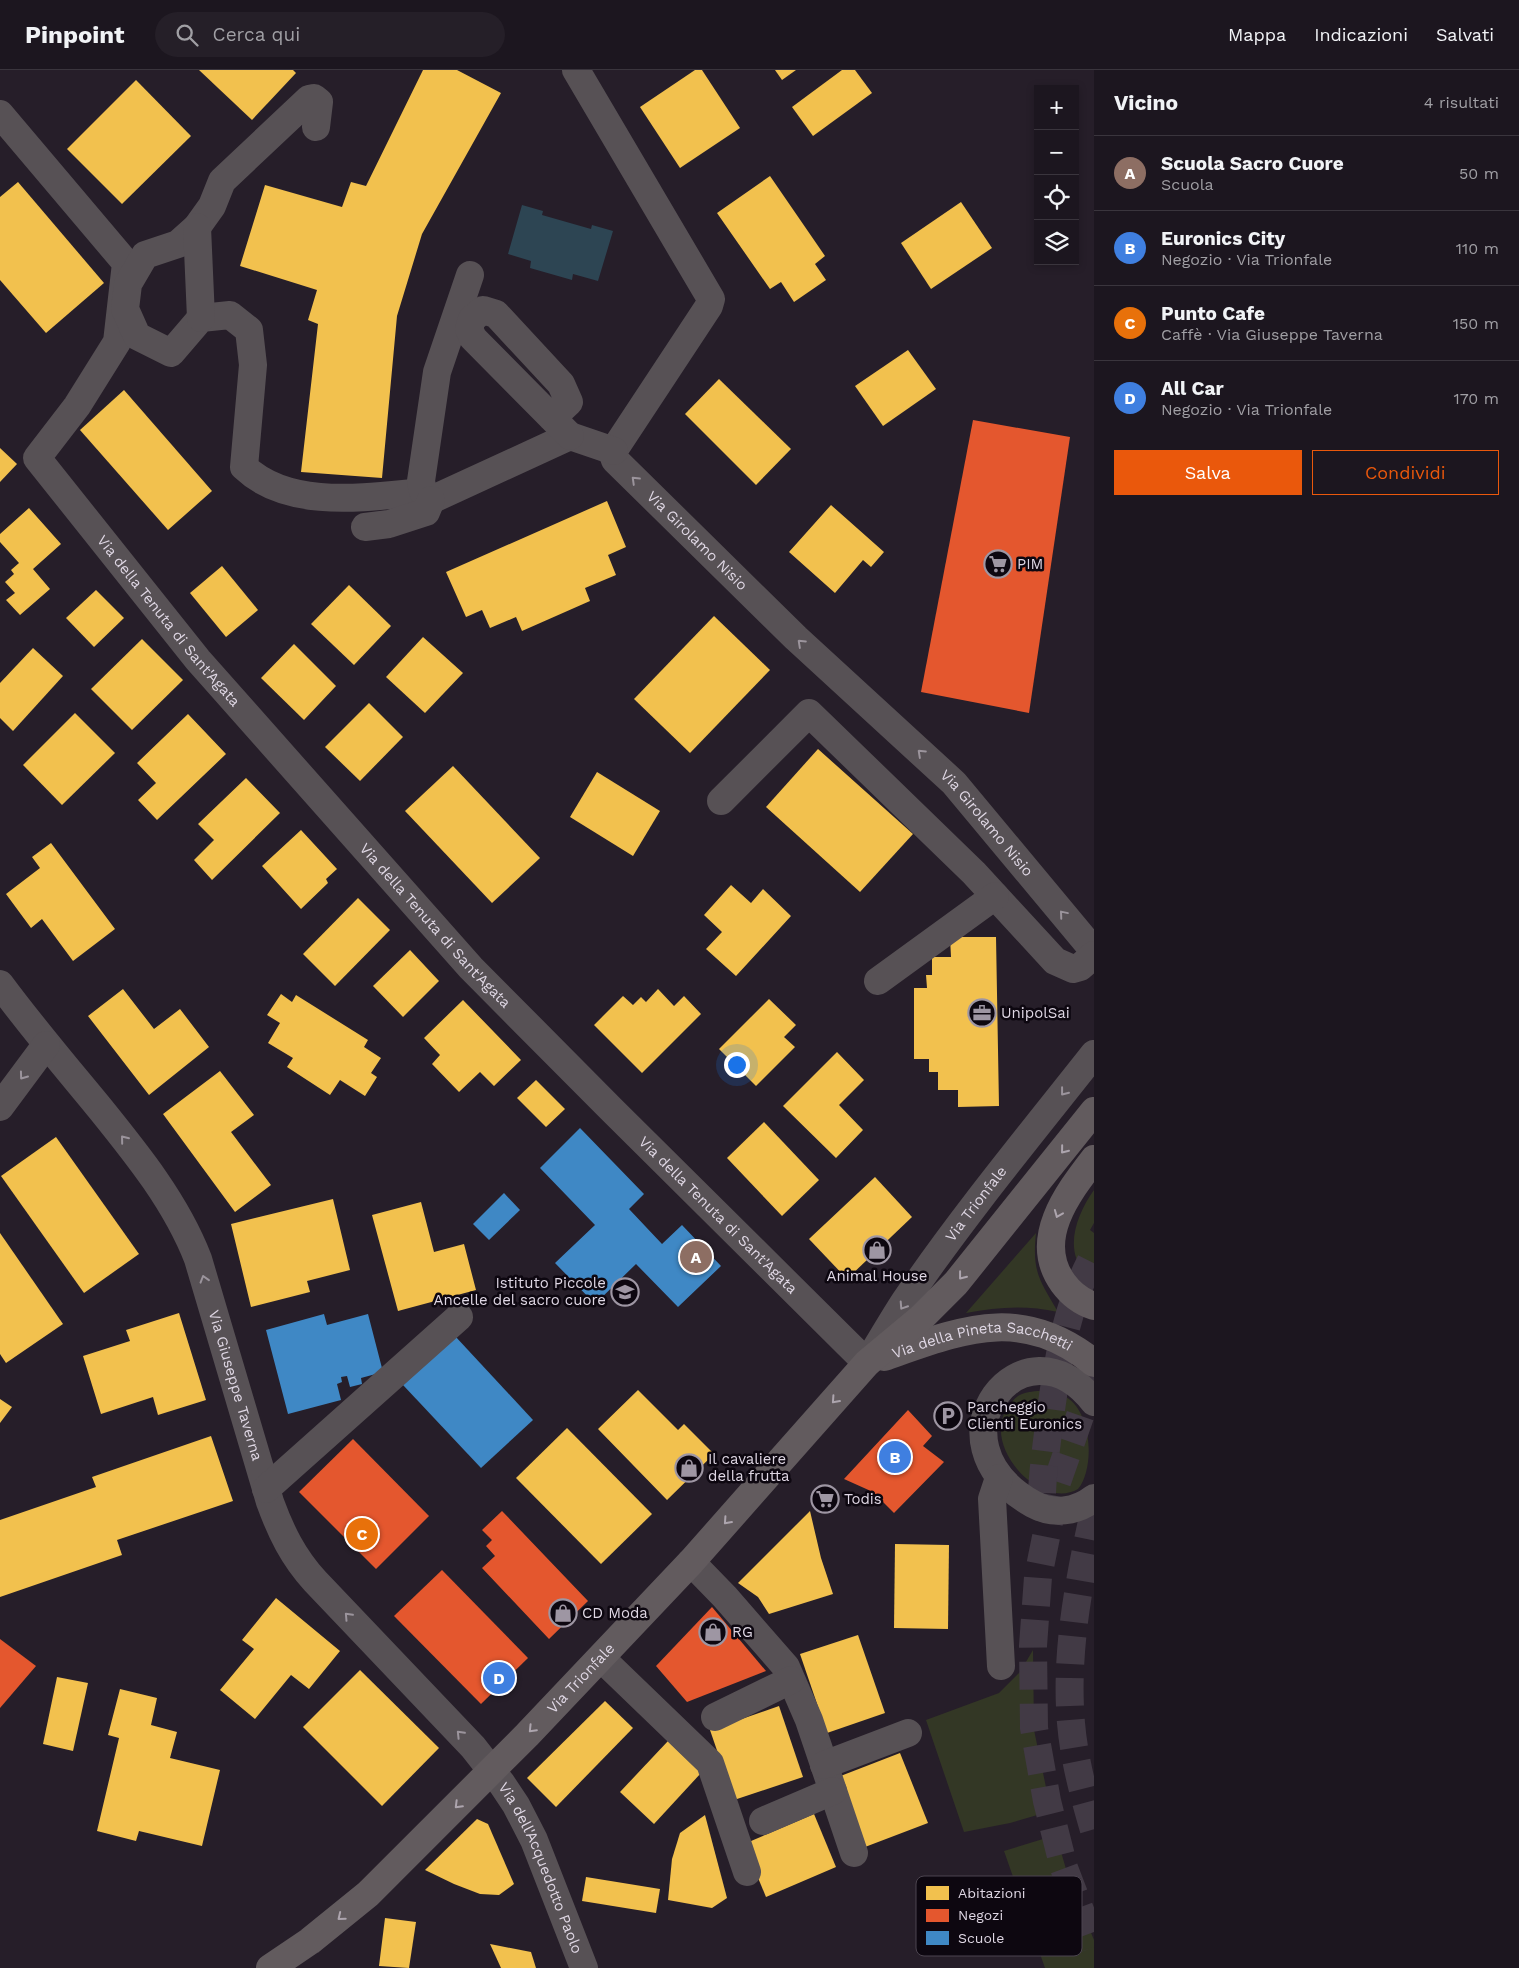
<!DOCTYPE html>
<html lang="it">
<meta charset="utf-8">
<style>
:root{--surface:#1c161f;--page:#251f28;--text:#f1f3f6;--muted:#a09fa4;--line:#3a353d;--accent:#ea580c}
body{margin:0;font-family:"Work Sans",sans-serif;background:var(--page);color:var(--text)}
.controls{position:absolute;right:15px;top:15px;display:grid;overflow:hidden;border-radius:0px;box-shadow:0 2px 8px #0003}
.controls button{width:45px;height:45px;display:grid;place-items:center;padding:0;border:0;border-bottom:1px solid var(--line);background:var(--surface);color:var(--text);font:25px sans-serif}
.you{position:absolute;left:736px;top:994px;width:18px;height:18px;margin:-12px;border:4px solid #fff;border-radius:50%;background:#1a73e8;box-shadow:0 0 0 8px #1a73e833}
.badge{display:grid;place-items:center;width:32px;height:32px;border-radius:50%;background:var(--accent);color:#fff;font-size:16px;font-weight:700}
.pin{position:absolute;translate:-50% -50%;border:2px solid #fff;box-shadow:0 1px 5px #0006}
.list{margin:0;padding:0;list-style:none}
h2{display:flex;justify-content:space-between;align-items:center;height:65px;margin:0;padding:0 20px;font-size:21px}
h2 small{font-size:16px;font-weight:400;color:var(--muted)}
.list li{display:grid;grid-template-columns:32px 1fr auto;gap:15px;align-items:center;box-sizing:border-box;height:75px;padding:0 20px;border-top:1px solid var(--line)}
.list b{display:block;font-size:19px;white-space:nowrap}
.list p{margin:0;font-size:16px;white-space:nowrap;color:var(--muted)}
.list em{font-size:16px;font-style:normal;color:var(--muted)}
.actions{display:flex;gap:10px;padding:15px 20px}
.actions a{flex:1;padding:11px 0;border:1px solid var(--accent);border-radius:0px;text-align:center;font-size:18px;color:var(--accent)}
.actions .main{background:var(--accent);color:#fff}
.icon{flex:none;width:28px;height:28px;fill:none;stroke:currentColor;stroke-width:2;stroke-linecap:round;stroke-linejoin:round}
.map{position:relative;flex:none;width:1094px;height:1898px;overflow:hidden}
header{display:flex;align-items:center;gap:30px;box-sizing:border-box;height:70px;padding:0 25px;background:var(--surface);border-bottom:1px solid var(--line)}
header strong{font-size:24px}
nav{display:flex;gap:28px;margin-inline-start:auto;font-size:18px}
.search{width:350px;height:45px;background:var(--page);display:flex;align-items:center;gap:12px;box-sizing:border-box;padding:0 18px;border-radius:28px;color:var(--muted);font-size:19px}
main{display:flex}
aside{flex:1;background:var(--surface)}
.map>svg:first-child{display:block}
.green{fill:#333725}
.water{fill:#2d4553}
.homes{fill:#f2c14e}
.shops{fill:#e4572e}
.schools{fill:#3f88c5}
.lines{fill:none;stroke-linecap:round;stroke-linejoin:round}
.highway-tunnel{stroke:#423a45;stroke-width:28;stroke-dasharray:28 14;stroke-linecap:butt}
.minor{stroke:#575155;stroke-width:28}
.major{stroke:#625b5e;stroke-width:28}
.oneway{stroke:#9b949c}
.oneway2{stroke:#ada5ae}
.labels{text-anchor:middle;stroke-width:5;stroke-linejoin:round;paint-order:stroke}
.street-label{font-size:15px;fill:#dfd7e4;stroke:#0d0710}
.poi-label{font-size:15px;fill:#dfd7e4;stroke:#0d0710;text-anchor:start}
.key{fill:#0d0710;stroke:#4c4550;stroke-width:1}
.key-label{font-size:14px;fill:#dfd7e4}
</style>
<header>
<strong>Pinpoint</strong>
<div class="search"><svg class="icon" aria-label="search" viewBox="0 0 24 24"><circle cx="10" cy="10" r="6"/><path d="M15 15l6 6"/></svg>Cerca qui</div>
<nav><a>Mappa</a><a>Indicazioni</a><a>Salvati</a></nav>
</header>
<main>
<div class="map">
<svg width="1094" height="1898" viewBox="0 0 1094 1898">
<rect width="100%" height="100%" fill="#261e29"/>
<g class="green">
<path d="M1094 1120V1153L1090 1160 1094 1163V1211C1061 1188 1074 1148 1094 1120Z"/>
<path d="M1036 1163C1032 1202 1039 1209 1058 1242 1026 1235 998 1237 966 1243Z"/>
<path d="M1048 1320C1056 1322 1063 1324 1069 1329 1093 1347 1094 1400 1078 1419 1041 1441 980 1376 1008 1337 1012 1332 1016 1326 1022 1324 1030 1321 1039 1321 1048 1320Z"/>
<polygon points="1033,1580 1034,1660 1051,1741 1010,1753 964,1762 926,1650 999,1623 1020,1602"/>
<polygon points="1056,1765 1069,1809 1094,1870 1094,1898 1045,1898 1004,1781"/>
</g>
<polygon class="water" points="522,135 543,141 542,145 591,159 592,155 613,161 598,211 573,204 572,210 530,198 531,191 508,184"/>
<g class="homes">
<polygon points="199,0 293,0 296,3 252,50"/>
<polygon points="423,0 457,0 501,23 422,164 397,246 382,408 301,402 318,254 308,250 317,220 240,196 265,115 342,137 351,112 366,116"/>
<polygon points="695,0 702,0 740,58 680,98 640,37"/>
<polygon points="775,0 796,0 782,10"/>
<polygon points="842,0 855,0 872,23 813,66 792,37"/>
<polygon points="136,10 191,66 122,134 67,79"/>
<polygon points="770,106 825,186 815,194 826,210 794,232 781,212 770,219 717,143"/>
<polygon points="18,112 104,213 46,263 0,210 0,127"/>
<polygon points="961,132 992,178 931,219 901,173"/>
<polygon points="908,280 936,319 883,356 855,316"/>
<polygon points="719,309 791,379 756,415 685,344"/>
<polygon points="124,320 212,421 168,460 80,360"/>
<polygon points="0,378 17,394 0,412"/>
<polygon points="607,431 626,477 608,485 616,505 585,518 590,531 522,561 516,547 490,558 482,540 466,547 446,502"/>
<polygon points="831,435 884,482 871,497 863,490 835,523 789,482"/>
<polygon points="29,438 61,474 33,499 50,519 20,545 6,530 15,523 5,512 14,504 11,500 19,493 0,472 0,464"/>
<polygon points="222,496 258,540 226,567 190,523"/>
<polygon points="349,515 391,556 354,595 311,554"/>
<polygon points="96,520 124,548 94,577 66,548"/>
<polygon points="714,546 770,600 690,683 634,629"/>
<polygon points="423,567 463,603 425,643 386,607"/>
<polygon points="142,569 183,610 132,660 91,619"/>
<polygon points="294,574 336,616 304,650 261,608"/>
<polygon points="33,578 63,606 13,661 0,648 0,613"/>
<polygon points="369,633 403,667 360,711 325,677"/>
<polygon points="75,643 115,683 62,735 23,695"/>
<polygon points="188,644 226,684 157,750 138,730 156,713 137,693"/>
<polygon points="818,679 913,764 860,822 766,737"/>
<polygon points="453,696 540,788 492,833 405,741"/>
<polygon points="597,702 660,741 633,786 570,747"/>
<polygon points="246,708 280,743 212,810 194,790 214,770 198,754"/>
<polygon points="301,760 337,799 326,809 328,813 301,839 262,796"/>
<polygon points="51,773 115,859 73,891 42,849 31,858 6,824 40,798 32,787"/>
<polygon points="731,815 751,833 763,819 791,846 736,906 706,879 722,862 704,845"/>
<polygon points="358,828 390,860 335,916 303,884"/>
<polygon points="950,867 996,867 999,1036 958,1037 958,1020 938,1020 938,1002 929,1002 929,989 914,989 914,918 927,918 926,905 932,905 932,887 951,887"/>
<polygon points="410,880 439,911 403,947 373,916"/>
<polygon points="123,919 154,959 180,939 209,977 149,1025 88,946"/>
<polygon points="658,919 674,936 684,926 701,944 642,1003 594,955 623,926 633,935 641,927 646,932"/>
<polygon points="281,924 292,932 296,925 368,970 364,977 381,988 371,1003 377,1007 365,1026 340,1010 330,1025 287,997 293,988 268,973 280,953 267,945"/>
<polygon points="769,929 796,955 784,967 795,977 756,1016 719,979"/>
<polygon points="463,930 521,990 494,1016 480,1002 459,1022 432,994 440,985 424,968"/>
<polygon points="837,982 864,1010 839,1035 863,1060 836,1088 783,1036"/>
<polygon points="220,1001 254,1045 231,1062 271,1115 235,1142 163,1044"/>
<polygon points="536,1010 565,1039 546,1057 517,1028"/>
<polygon points="764,1052 819,1110 782,1146 727,1088"/>
<polygon points="56,1067 139,1184 84,1223 1,1106"/>
<polygon points="875,1107 912,1147 847,1209 809,1169"/>
<polygon points="333,1129 350,1200 307,1211 310,1222 251,1237 231,1154"/>
<polygon points="421,1132 434,1182 464,1174 476,1220 398,1241 372,1145"/>
<polygon points="0,1163 63,1254 6,1293 0,1284"/>
<polygon points="179,1243 206,1330 158,1345 153,1327 101,1344 83,1286 130,1271 126,1260"/>
<polygon points="638,1320 678,1360 684,1354 714,1384 667,1430 598,1359"/>
<polygon points="0,1329 12,1337 0,1353"/>
<polygon points="567,1358 652,1444 601,1494 516,1408"/>
<polygon points="211,1366 233,1431 117,1470 122,1485 0,1527 0,1450 96,1417 92,1407"/>
<polygon points="810,1441 821,1488 833,1524 769,1544 758,1527 738,1513"/>
<polygon points="895,1474 949,1475 948,1559 894,1558"/>
<polygon points="276,1528 340,1581 309,1619 291,1605 255,1649 220,1620 254,1579 242,1570"/>
<polygon points="858,1565 885,1643 827,1663 800,1584"/>
<polygon points="360,1600 439,1678 382,1736 303,1657"/>
<polygon points="57,1607 88,1613 73,1681 43,1674"/>
<polygon points="120,1619 157,1628 151,1655 177,1662 170,1688 220,1700 202,1776 139,1761 136,1771 97,1761 119,1668 108,1665"/>
<polygon points="605,1631 633,1658 556,1737 527,1708"/>
<polygon points="779,1636 803,1707 734,1730 710,1660"/>
<polygon points="668,1671 701,1703 654,1754 620,1722"/>
<polygon points="900,1683 928,1753 865,1777 838,1707"/>
<polygon points="814,1744 836,1797 766,1827 744,1774"/>
<polygon points="705,1745 727,1828 712,1838 668,1830 672,1789 680,1763"/>
<polygon points="477,1749 488,1754 514,1814 499,1825 480,1824 454,1814 425,1800"/>
<polygon points="586,1807 660,1819 656,1843 582,1831"/>
<polygon points="385,1848 416,1852 409,1898 379,1896"/>
<polygon points="490,1874 531,1882 536,1898 501,1898"/>
</g>
<g class="shops">
<polygon points="973,350 1070,367 1029,643 921,622"/>
<polygon points="908,1340 932,1366 923,1376 944,1392 894,1443 873,1422 844,1409"/>
<polygon points="353,1369 429,1446 376,1499 299,1422"/>
<polygon points="502,1441 588,1531 549,1569 482,1498 495,1486 486,1476 492,1470 482,1460"/>
<polygon points="442,1500 528,1588 481,1634 394,1546"/>
<polygon points="712,1537 766,1601 687,1632 656,1596"/>
<polygon points="0,1569 36,1596 0,1638"/>
</g>
<g class="schools">
<polygon points="580,1058 644,1124 629,1139 662,1174 682,1155 721,1196 678,1237 636,1194 595,1234 555,1193 595,1155 540,1098"/>
<polygon points="504,1123 520,1140 489,1170 473,1154"/>
<polygon points="324,1244 327,1255 368,1244 383,1302 361,1308 362,1314 350,1317 347,1306 341,1307 342,1312 337,1314 341,1330 288,1344 266,1260"/>
<polygon points="455,1266 533,1350 481,1398 403,1315"/>
</g>
<g class="lines">
<g class="highway-tunnel">
<polyline points="1094,1306 1057,1412 1038,1507 1033,1576 1034,1658 1047,1731 1064,1798 1094,1877"/>
<path d="M1042 1423C1043 1398 1047 1372 1050 1347 1058 1289 1066 1237 1094 1185"/>
<path d="M1094 1442C1079 1511 1065 1582 1071 1653 1074 1689 1084 1726 1094 1760"/>
</g>
<g class="minor">
<path id="s1" d="M576 0 711 229 709 236 616 377 613 384 615 390 796 568 954 713 1094 881"/>
<path id="s2" d="M0 44 126 193 117 272 77 336 37 388 198 590 471 898 611 1039 867 1293C880 1272 892 1251 905 1231 963 1146 1030 1065 1094 984"/>
<path d="M316 57 319 32 314 28 309 29 222 111 212 136 197 157 178 174 145 185 128 214 125 239 137 266 171 283 201 248 230 245 249 260 253 295 244 397C289 440 367 427 423 422"/>
<polyline points="197,157 201,248"/>
<polyline points="470,205 437,302 421,411 423,422 431,430 570,366 614,381"/>
<polyline points="552,348 569,332 561,314 496,244 483,240 472,249 469,259 473,268 570,366"/>
<polyline points="365,457 389,454 426,442 431,430"/>
<polyline points="721,731 809,643 974,803 1055,891 1073,899 1080,897 1094,885"/>
<polyline points="878,911 995,826"/>
<path id="s3" d="M0 914C31 956 65 996 98 1036 136 1083 176 1132 198 1189L270 1432C281 1462 293 1487 315 1511L473 1677 502 1714 516 1735 534 1770 584 1898"/>
<polyline points="0,1037 46,975"/>
<path d="M1094 1332C1024 1242 921 1371 1033 1434 1053 1445 1076 1442 1094 1428"/>
<polyline points="999,1408 992,1429 1001,1596"/>
<polyline points="266,1419 459,1247"/>
<polyline points="691,1492 725,1527 786,1597 809,1650 854,1783"/>
<polyline points="601,1588 710,1693 747,1802"/>
<polyline points="715,1647 791,1610"/>
<polyline points="824,1695 908,1663"/>
<polyline points="763,1751 833,1721"/>
</g>
<g class="major">
<path d="M1094 1089C1067 1124 1032 1170 1063 1213 1071 1224 1082 1232 1094 1236"/>
<path id="s4" d="M884 1287C962 1260 1021 1234 1094 1293"/>
<path id="s5" d="M270 1898 310 1871 368 1824 527 1665 691 1492 867 1293 921 1248 956 1213 1094 1041"/>
</g>
</g>
<defs><path id="oneway-chevron" d="M-2-3.5L2.5 0L-2 3.5" fill="none" stroke-width="1.6" stroke-linecap="round" stroke-linejoin="round" transform="scale(1.25)"/></defs>
<g class="oneway">
<use href="#oneway-chevron" transform="translate(635 410) rotate(-136)"/>
<use href="#oneway-chevron" transform="translate(801 573) rotate(-137)"/>
<use href="#oneway-chevron" transform="translate(921 683) rotate(-137)"/>
<use href="#oneway-chevron" transform="translate(1063 844) rotate(-130)"/>
<use href="#oneway-chevron" transform="translate(23 1006) rotate(126)"/>
<use href="#oneway-chevron" transform="translate(1064 1022) rotate(128)"/>
<use href="#oneway-chevron" transform="translate(124 1069) rotate(-129)"/>
<use href="#oneway-chevron" transform="translate(204 1209) rotate(-107)"/>
<use href="#oneway-chevron" transform="translate(903 1236) rotate(123)"/>
<use href="#oneway-chevron" transform="translate(348 1546) rotate(-133)"/>
<use href="#oneway-chevron" transform="translate(460 1664) rotate(-134)"/>
</g>
<g class="oneway2">
<use href="#oneway-chevron" transform="translate(1064 1080) rotate(129)"/>
<use href="#oneway-chevron" transform="translate(1058 1144) rotate(112)"/>
<use href="#oneway-chevron" transform="translate(962 1206) rotate(128)"/>
<use href="#oneway-chevron" transform="translate(835 1330) rotate(132)"/>
<use href="#oneway-chevron" transform="translate(727 1451) rotate(132)"/>
<use href="#oneway-chevron" transform="translate(532 1659) rotate(134)"/>
<use href="#oneway-chevron" transform="translate(458 1735) rotate(135)"/>
<use href="#oneway-chevron" transform="translate(341 1847) rotate(141)"/>
</g>
<defs>
<g id="supermarket-ring" transform="scale(1.4375)"><circle r="9.5" fill="#0d0710" stroke="#9e96a3" stroke-width="1.5"/><path d="M-6-5.5h2.5l.6 2H6L4.5 2H-2.5L-4.4-4H-6ZM-1.5 3.2a1.3 1.3 0 1 0 .1 0ZM3 3.2a1.3 1.3 0 1 0 .1 0Z" fill="#9e96a3"/></g>
<g id="office-ring" transform="scale(1.4375)"><circle r="9.5" fill="#0d0710" stroke="#9e96a3" stroke-width="1.5"/><path d="M-6-3h4V-5.5h4V-3h4V5H-6ZM-1-4.5V-3h2v-1.5ZM-6 0V1H6V0Z" fill="#9e96a3"/></g>
<g id="shop-ring" transform="scale(1.4375)"><circle r="9.5" fill="#0d0710" stroke="#9e96a3" stroke-width="1.5"/><path d="M-5-2.5h2.3a2.7 3.5 0 0 1 5.4 0H5L5.5 6h-11ZM-1.5-2.5h3a1.5 2.3 0 0 0-3 0Z" fill="#9e96a3"/></g>
<g id="school-ring" transform="scale(1.4375)"><circle r="9.5" fill="#0d0710" stroke="#9e96a3" stroke-width="1.5"/><path d="M0-5L7-2L0 1L-7-2ZM-4 1L0 2.5L4 1V4Q0 6-4 4Z" fill="#9e96a3"/></g>
<g id="parking-ring" transform="scale(1.4375)"><circle r="9.5" fill="#0d0710" stroke="#9e96a3" stroke-width="1.5"/><path d="M-3.5-5.5H1a3.5 3.5 0 0 1 0 7H-1V5.5H-3.5ZM-1-3.4V-.6H.8a1.4 1.4 0 0 0 0-2.8Z" fill="#9e96a3"/></g>
</defs>
<g fill-rule="evenodd">
<use href="#supermarket-ring" x="998" y="494"/>
<use href="#office-ring" x="982" y="943"/>
<use href="#shop-ring" x="877" y="1180"/>
<use href="#school-ring" x="625" y="1222"/>
<use href="#parking-ring" x="948" y="1346"/>
<use href="#shop-ring" x="689" y="1398"/>
<use href="#supermarket-ring" x="825" y="1429"/>
<use href="#shop-ring" x="563" y="1543"/>
<use href="#shop-ring" x="713" y="1562"/>
</g>
<g class="labels">
<g class="street-label">
<text dy="5" stroke="none"><textPath href="#s1" startOffset="571">Via Girolamo Nisio</textPath></text>
<text dy="5" stroke="none"><textPath href="#s2" startOffset="625">Via della Tenuta di Sant'Agata</textPath></text>
<text dy="5" stroke="none"><textPath href="#s1" startOffset="976">Via Girolamo Nisio</textPath></text>
<text dy="5" stroke="none"><textPath href="#s2" startOffset="1030">Via della Tenuta di Sant'Agata</textPath></text>
<text dy="5" stroke="none"><textPath href="#s2" startOffset="1838">Via Trionfale</textPath></text>
<text dy="5" stroke="none"><textPath href="#s2" startOffset="1435">Via della Tenuta di Sant'Agata</textPath></text>
<text dy="5" stroke="none"><textPath href="#s4" startOffset="102">Via della Pineta Sacchetti</textPath></text>
<text dy="5" stroke="none"><textPath href="#s3" startOffset="472">Via Giuseppe Taverna</textPath></text>
<text dy="5" stroke="none"><textPath href="#s5" startOffset="426">Via Trionfale</textPath></text>
<text dy="5" stroke="none"><textPath href="#s3" startOffset="1054">Via dell'Acquedotto Paolo</textPath></text>
</g>
<g class="poi-label">
<text x="1017" y="499">PIM</text>
<text x="1001" y="948">UnipolSai</text>
<text x="877" y="1211" text-anchor="middle">Animal House</text>
<text x="606" y="1218" text-anchor="end">Istituto Piccole<tspan x="606" dy="17">Ancelle del sacro cuore</tspan></text>
<text x="967" y="1342">Parcheggio<tspan x="967" dy="17">Clienti Euronics</tspan></text>
<text x="708" y="1394">Il cavaliere<tspan x="708" dy="17">della frutta</tspan></text>
<text x="844" y="1434">Todis</text>
<text x="582" y="1548">CD Moda</text>
<text x="732" y="1567">RG</text>
</g>
</g>
<rect x="916" y="1806" width="166" height="80" rx="8" class="key"/>
<rect x="926" y="1816" width="23" height="14" fill="#f2c14e"/>
<rect x="926" y="1839" width="23" height="13" fill="#e4572e"/>
<rect x="926" y="1861" width="23" height="14" fill="#3f88c5"/>
<g class="key-label">
<text x="958" y="1828">Abitazioni</text>
<text x="958" y="1850">Negozi</text>
<text x="958" y="1873">Scuole</text>
</g>
</svg>
<div class="controls">
<button>+</button>
<button>−</button>
<button><svg class="icon" aria-label="locate" viewBox="0 0 24 24"><circle cx="12" cy="12" r="6"/><path d="M12 2v4M12 18v4M2 12h4M18 12h4"/></svg></button>
<button><svg class="icon" aria-label="layers" viewBox="0 0 24 24"><path d="M12 4l9 5-9 5-9-5zM3 14l9 5 9-5"/></svg></button>
</div>
<div class="you"></div>
<div class="pin badge" style="left:696px;top:1187px;background:#8d6e63">A</div>
<div class="pin badge" style="left:895px;top:1387px;background:#3f7fe0">B</div>
<div class="pin badge" style="left:362px;top:1464px;background:#e8710a">C</div>
<div class="pin badge" style="left:499px;top:1608px;background:#3f7fe0">D</div>
</div>
<aside>
<h2>Vicino<small>4 risultati</small></h2>
<ul class="list">
<li><span class="badge" style="background:#8d6e63">A</span><div><b>Scuola Sacro Cuore</b><p>Scuola</p></div><em>50 m</em></li>
<li><span class="badge" style="background:#3f7fe0">B</span><div><b>Euronics City</b><p>Negozio · Via Trionfale</p></div><em>110 m</em></li>
<li><span class="badge" style="background:#e8710a">C</span><div><b>Punto Cafe</b><p>Caffè · Via Giuseppe Taverna</p></div><em>150 m</em></li>
<li><span class="badge" style="background:#3f7fe0">D</span><div><b>All Car</b><p>Negozio · Via Trionfale</p></div><em>170 m</em></li>
</ul>
<div class="actions"><a class="main">Salva</a><a>Condividi</a></div>
</aside>
</main>
